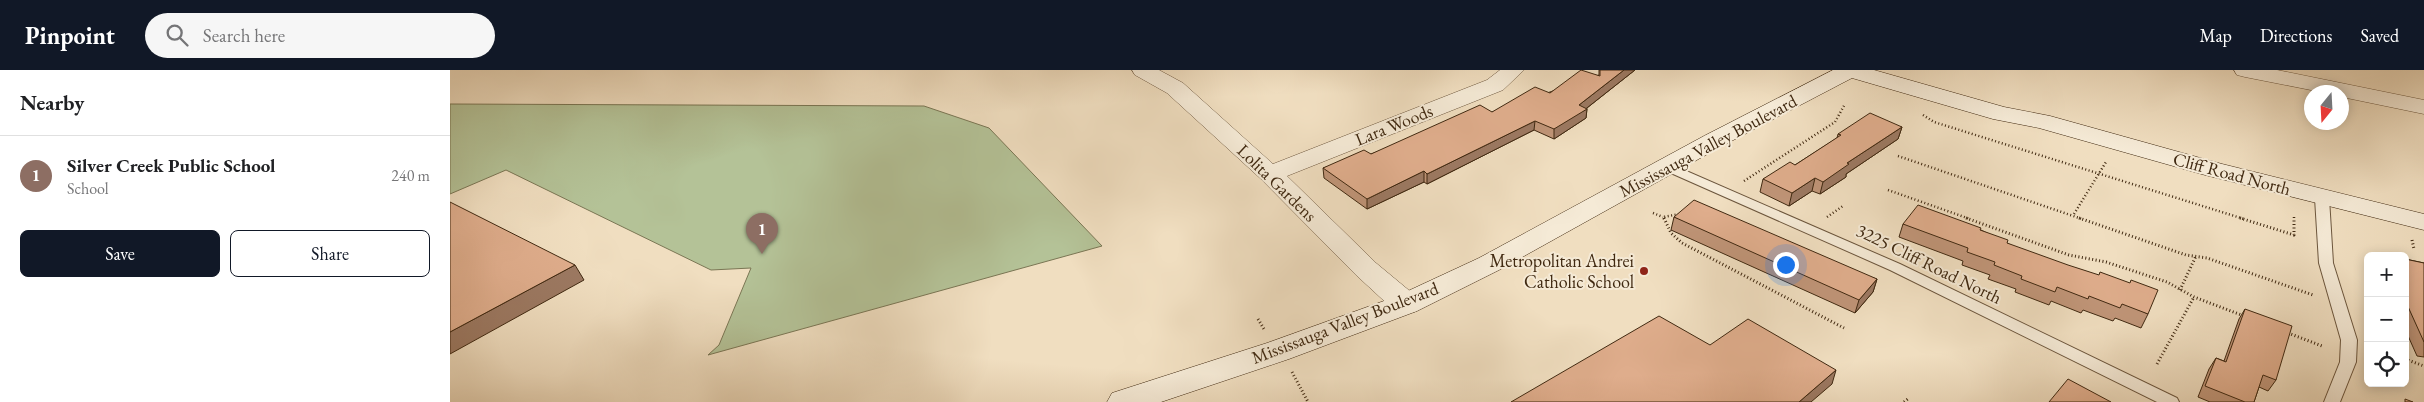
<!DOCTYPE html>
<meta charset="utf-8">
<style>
:root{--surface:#fff;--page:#f6f6f6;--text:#202124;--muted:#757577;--line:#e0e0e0;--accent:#111827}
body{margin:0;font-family:"EB Garamond",serif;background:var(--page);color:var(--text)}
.controls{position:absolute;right:15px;bottom:15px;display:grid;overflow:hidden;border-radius:8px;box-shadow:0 2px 12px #0003}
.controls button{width:45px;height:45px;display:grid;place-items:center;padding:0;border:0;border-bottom:1px solid var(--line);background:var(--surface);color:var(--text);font:25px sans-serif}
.compass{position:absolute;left:1854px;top:15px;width:45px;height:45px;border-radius:50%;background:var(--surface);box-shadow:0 2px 12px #0003;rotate:198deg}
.you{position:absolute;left:1335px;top:194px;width:18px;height:18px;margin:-12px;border:4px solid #fff;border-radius:50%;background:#1a73e8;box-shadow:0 0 0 8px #1a73e833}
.badge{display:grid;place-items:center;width:32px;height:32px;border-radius:50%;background:var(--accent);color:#fff;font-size:16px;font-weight:700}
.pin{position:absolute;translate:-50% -41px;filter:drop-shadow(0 1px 2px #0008)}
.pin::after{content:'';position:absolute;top:26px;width:18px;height:15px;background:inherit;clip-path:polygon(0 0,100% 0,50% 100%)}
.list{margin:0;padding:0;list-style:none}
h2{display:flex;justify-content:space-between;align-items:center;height:65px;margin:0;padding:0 20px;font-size:21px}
h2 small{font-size:16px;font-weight:400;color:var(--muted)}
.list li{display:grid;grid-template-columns:32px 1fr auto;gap:15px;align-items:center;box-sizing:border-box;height:80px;padding:0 20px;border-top:1px solid var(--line)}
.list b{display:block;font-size:19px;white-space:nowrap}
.list p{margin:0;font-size:16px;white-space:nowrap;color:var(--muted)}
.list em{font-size:16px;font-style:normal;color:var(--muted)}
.actions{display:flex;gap:10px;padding:15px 20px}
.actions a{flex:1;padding:11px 0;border:1px solid var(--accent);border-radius:8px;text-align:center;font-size:18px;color:var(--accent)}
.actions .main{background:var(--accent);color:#fff}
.icon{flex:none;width:28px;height:28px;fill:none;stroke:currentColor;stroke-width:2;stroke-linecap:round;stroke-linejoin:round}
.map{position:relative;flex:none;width:1974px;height:332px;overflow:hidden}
header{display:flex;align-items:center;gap:30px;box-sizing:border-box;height:70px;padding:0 25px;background:var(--accent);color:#fff}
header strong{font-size:24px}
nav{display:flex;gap:28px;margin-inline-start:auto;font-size:18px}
.search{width:350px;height:45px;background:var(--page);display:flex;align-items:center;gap:12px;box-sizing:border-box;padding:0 18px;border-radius:28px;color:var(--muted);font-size:19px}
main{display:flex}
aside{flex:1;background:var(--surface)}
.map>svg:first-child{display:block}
.green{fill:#b4c297;stroke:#7a7654}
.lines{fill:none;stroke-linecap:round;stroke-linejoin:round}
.lane-casing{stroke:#6c563d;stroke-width:2}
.street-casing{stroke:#6c563d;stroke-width:1}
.secondary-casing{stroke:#402911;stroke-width:1}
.path-far1{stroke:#402911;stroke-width:2.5;stroke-dasharray:1 2.5;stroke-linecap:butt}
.path{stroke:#402911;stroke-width:3;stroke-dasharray:1 2.5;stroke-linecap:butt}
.lane{fill:#f5ead6;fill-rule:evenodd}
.street{fill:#f5ead6;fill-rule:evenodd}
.secondary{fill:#f5ead6;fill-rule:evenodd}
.wall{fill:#c09578;stroke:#402911}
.shaded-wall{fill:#9c7962;stroke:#402911}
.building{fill:#dfad8c;stroke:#402911}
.poi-dot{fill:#8f2418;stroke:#f5ead6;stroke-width:2}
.labels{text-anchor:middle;stroke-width:4;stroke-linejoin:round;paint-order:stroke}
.street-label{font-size:18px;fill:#402911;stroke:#f5ead6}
.poi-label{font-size:18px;fill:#402911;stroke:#f5ead6;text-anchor:end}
</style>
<header>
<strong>Pinpoint</strong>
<div class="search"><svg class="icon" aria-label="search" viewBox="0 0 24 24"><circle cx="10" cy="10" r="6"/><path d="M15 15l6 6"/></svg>Search here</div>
<nav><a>Map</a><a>Directions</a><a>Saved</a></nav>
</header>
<main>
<aside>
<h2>Nearby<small></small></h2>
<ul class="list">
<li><span class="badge" style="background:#8d6e63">1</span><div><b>Silver Creek Public School</b><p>School</p></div><em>240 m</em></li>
</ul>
<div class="actions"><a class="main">Save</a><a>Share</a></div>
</aside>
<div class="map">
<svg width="1974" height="332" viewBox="0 0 1974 332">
<rect width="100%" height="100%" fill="#f0dec0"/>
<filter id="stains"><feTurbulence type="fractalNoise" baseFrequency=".004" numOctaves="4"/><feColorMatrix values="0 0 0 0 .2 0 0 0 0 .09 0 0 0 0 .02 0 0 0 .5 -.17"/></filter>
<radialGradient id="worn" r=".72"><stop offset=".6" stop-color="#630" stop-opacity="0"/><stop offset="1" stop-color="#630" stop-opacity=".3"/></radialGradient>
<polygon class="green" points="0,34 474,36 539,58 652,176 258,285 269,275 301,198 261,200 56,100 0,124"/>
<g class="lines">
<g class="lane-casing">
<g id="lane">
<polygon points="1218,93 1450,194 1727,328 1729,332 1707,332 1440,200 1214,100 1212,97 1214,94"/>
<polygon points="1872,124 1879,128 1883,193 1907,270 1906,292 1890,332 1874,332 1890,292 1891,270 1869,193 1865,128"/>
</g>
</g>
<g class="street-casing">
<g id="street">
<polygon points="682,0 709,0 733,13 823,94 1037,10 1050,0 1074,0 1053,20 837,106 926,193 967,227 971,234 967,241 956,244 945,241 906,205 811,109 717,23 685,5"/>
<polygon points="1784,0 1827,0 1974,30 1974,44 1892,27 1892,22 1871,22 1795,7 1787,5"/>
</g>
</g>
<g class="secondary-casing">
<polygon id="secondary" points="1383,0 1424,0 1554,37 1600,46 1772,94 1974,144 1974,160 1755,105 1589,58 1543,49 1402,8 1272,76 1049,200 967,241 839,289 711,332 657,332 662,323 817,273 945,227 1029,188 1254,66"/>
</g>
<g class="path-far1">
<polyline points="1473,45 1484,52 1794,149"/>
<polyline points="1448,86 1632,149"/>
<polyline points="1294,111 1385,52 1395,34"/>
<polyline points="1438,120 1520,149"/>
<polyline points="1203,143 1213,147"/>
<polyline points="1624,144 1656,92"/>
<polyline points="1377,147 1393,136"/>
<polyline points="1844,147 1844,149"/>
<polyline points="1214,149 1213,147 1230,144"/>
</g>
<g class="path">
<polyline points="1214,148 1221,163 1232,173 1394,258"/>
<polyline points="1516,148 1619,185 1656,192 1717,212 1744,227 1794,246"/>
<polyline points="1629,148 1736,185 1757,188 1863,225"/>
<polyline points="1790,148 1844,165 1844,148"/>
<polyline points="1962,170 1964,179"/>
<polyline points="1730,220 1746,186"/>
<polyline points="808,249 814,259"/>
<polyline points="1838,263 1872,276"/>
<polyline points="1955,289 1974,296"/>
<polyline points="1707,294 1744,227"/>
<polyline points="842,302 858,332"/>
<polyline points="1454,332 1459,328"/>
</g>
<use href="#lane" class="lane"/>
<use href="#street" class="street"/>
<use href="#secondary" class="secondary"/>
</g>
<g class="wall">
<polygon points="1149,0 1185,0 1137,38 1136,48 1104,69 1084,60 977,114 974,112 917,139 874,108 873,98 921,84 1149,5"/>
<polygon points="1452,57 1448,69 1396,104 1396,107 1370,124 1362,121 1339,136 1310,122 1313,109 1345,95 1387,68 1388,64"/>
<polygon points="1224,147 1427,209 1423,222 1405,243 1221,160"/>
<polygon points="1453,154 1531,160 1698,244 1691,258 1665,248 1663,251 1633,240 1631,243 1601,231 1599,235 1565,222 1566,219 1538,209 1540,205 1512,195 1513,191 1449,167"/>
<polygon points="1955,189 1974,193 1974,287 1967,286 1955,259"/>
<polygon points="1795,239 1826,310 1818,321 1809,317 1804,332 1760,332 1748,327 1759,299 1766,288 1774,291 1789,249"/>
</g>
<g class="shaded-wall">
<polygon points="1174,0 1185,0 1133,41 1137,39 1136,48 1104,69 1104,59 1129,35"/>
<polygon points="1085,51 1084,60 977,114 977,104"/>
<polygon points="1452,57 1448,69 1396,104 1396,107 1370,124 1373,112 1397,93"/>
<polygon points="974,101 974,112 917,139 917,129"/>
<polygon points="1365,108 1362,121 1339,136 1342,123"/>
<polygon points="125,195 134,210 0,284 0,262"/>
<polygon points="1427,209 1423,222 1405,243 1409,230"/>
<polygon points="1386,300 1382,314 1361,332 1349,332"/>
</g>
<g class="building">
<polygon points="1131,0 1150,6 1150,0 1174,0 1129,35 1137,39 1104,59 1085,51 977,104 974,101 917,129 873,98 914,80 921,84 1030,35 1042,42 1085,17 1100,23"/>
<polygon points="1420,43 1452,57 1397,93 1399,94 1373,112 1365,108 1342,123 1313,109 1340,92 1345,95 1391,65 1388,64"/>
<polygon points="1244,130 1427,209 1409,230 1224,147"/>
<polygon points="0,132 125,195 0,262"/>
<polygon points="1468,135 1531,158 1530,160 1558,170 1557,173 1618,195 1649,205 1650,202 1680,213 1681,210 1708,220 1698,244 1672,234 1670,238 1639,226 1638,229 1607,217 1605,222 1571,209 1572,206 1544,195 1545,192 1517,182 1518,178 1453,154"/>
<polygon points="1955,189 1974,193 1974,272 1955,230"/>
<polygon points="1795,239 1842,256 1826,310 1813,305 1804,332 1795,332 1755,316 1766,288 1776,292"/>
<polygon points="1209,246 1260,275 1298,249 1386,300 1349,332 1061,332"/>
<polygon points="1618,309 1661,332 1599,332"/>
<polygon points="1955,329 1963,332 1955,332"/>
</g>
<circle class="poi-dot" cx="1194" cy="201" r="5"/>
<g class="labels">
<g class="street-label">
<text transform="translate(944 55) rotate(-22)" y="6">Lara Woods</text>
<text transform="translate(1258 76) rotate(-28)" y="6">Mississauga Valley Boulevard</text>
<text transform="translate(1782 104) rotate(15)" y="6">Cliff Road North</text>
<text transform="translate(827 113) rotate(44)" y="6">Lolita Gardens</text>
<text transform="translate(1479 194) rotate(26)" y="6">3225 Cliff Road North</text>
<text transform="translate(895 253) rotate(-21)" y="6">Mississauga Valley Boulevard</text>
</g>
<g class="poi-label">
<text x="1184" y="197">Metropolitan Andrei<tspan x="1184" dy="21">Catholic School</tspan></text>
</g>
</g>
<rect width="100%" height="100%" filter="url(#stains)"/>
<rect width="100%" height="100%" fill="url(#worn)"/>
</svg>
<div class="controls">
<button>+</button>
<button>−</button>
<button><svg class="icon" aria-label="locate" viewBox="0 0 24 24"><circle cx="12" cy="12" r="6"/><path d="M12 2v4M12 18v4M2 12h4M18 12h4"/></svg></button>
</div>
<svg class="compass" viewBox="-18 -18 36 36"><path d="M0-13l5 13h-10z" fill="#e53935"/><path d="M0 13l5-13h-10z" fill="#757577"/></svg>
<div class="you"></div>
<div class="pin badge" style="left:312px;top:184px;background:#8d6e63">1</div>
</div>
</main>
